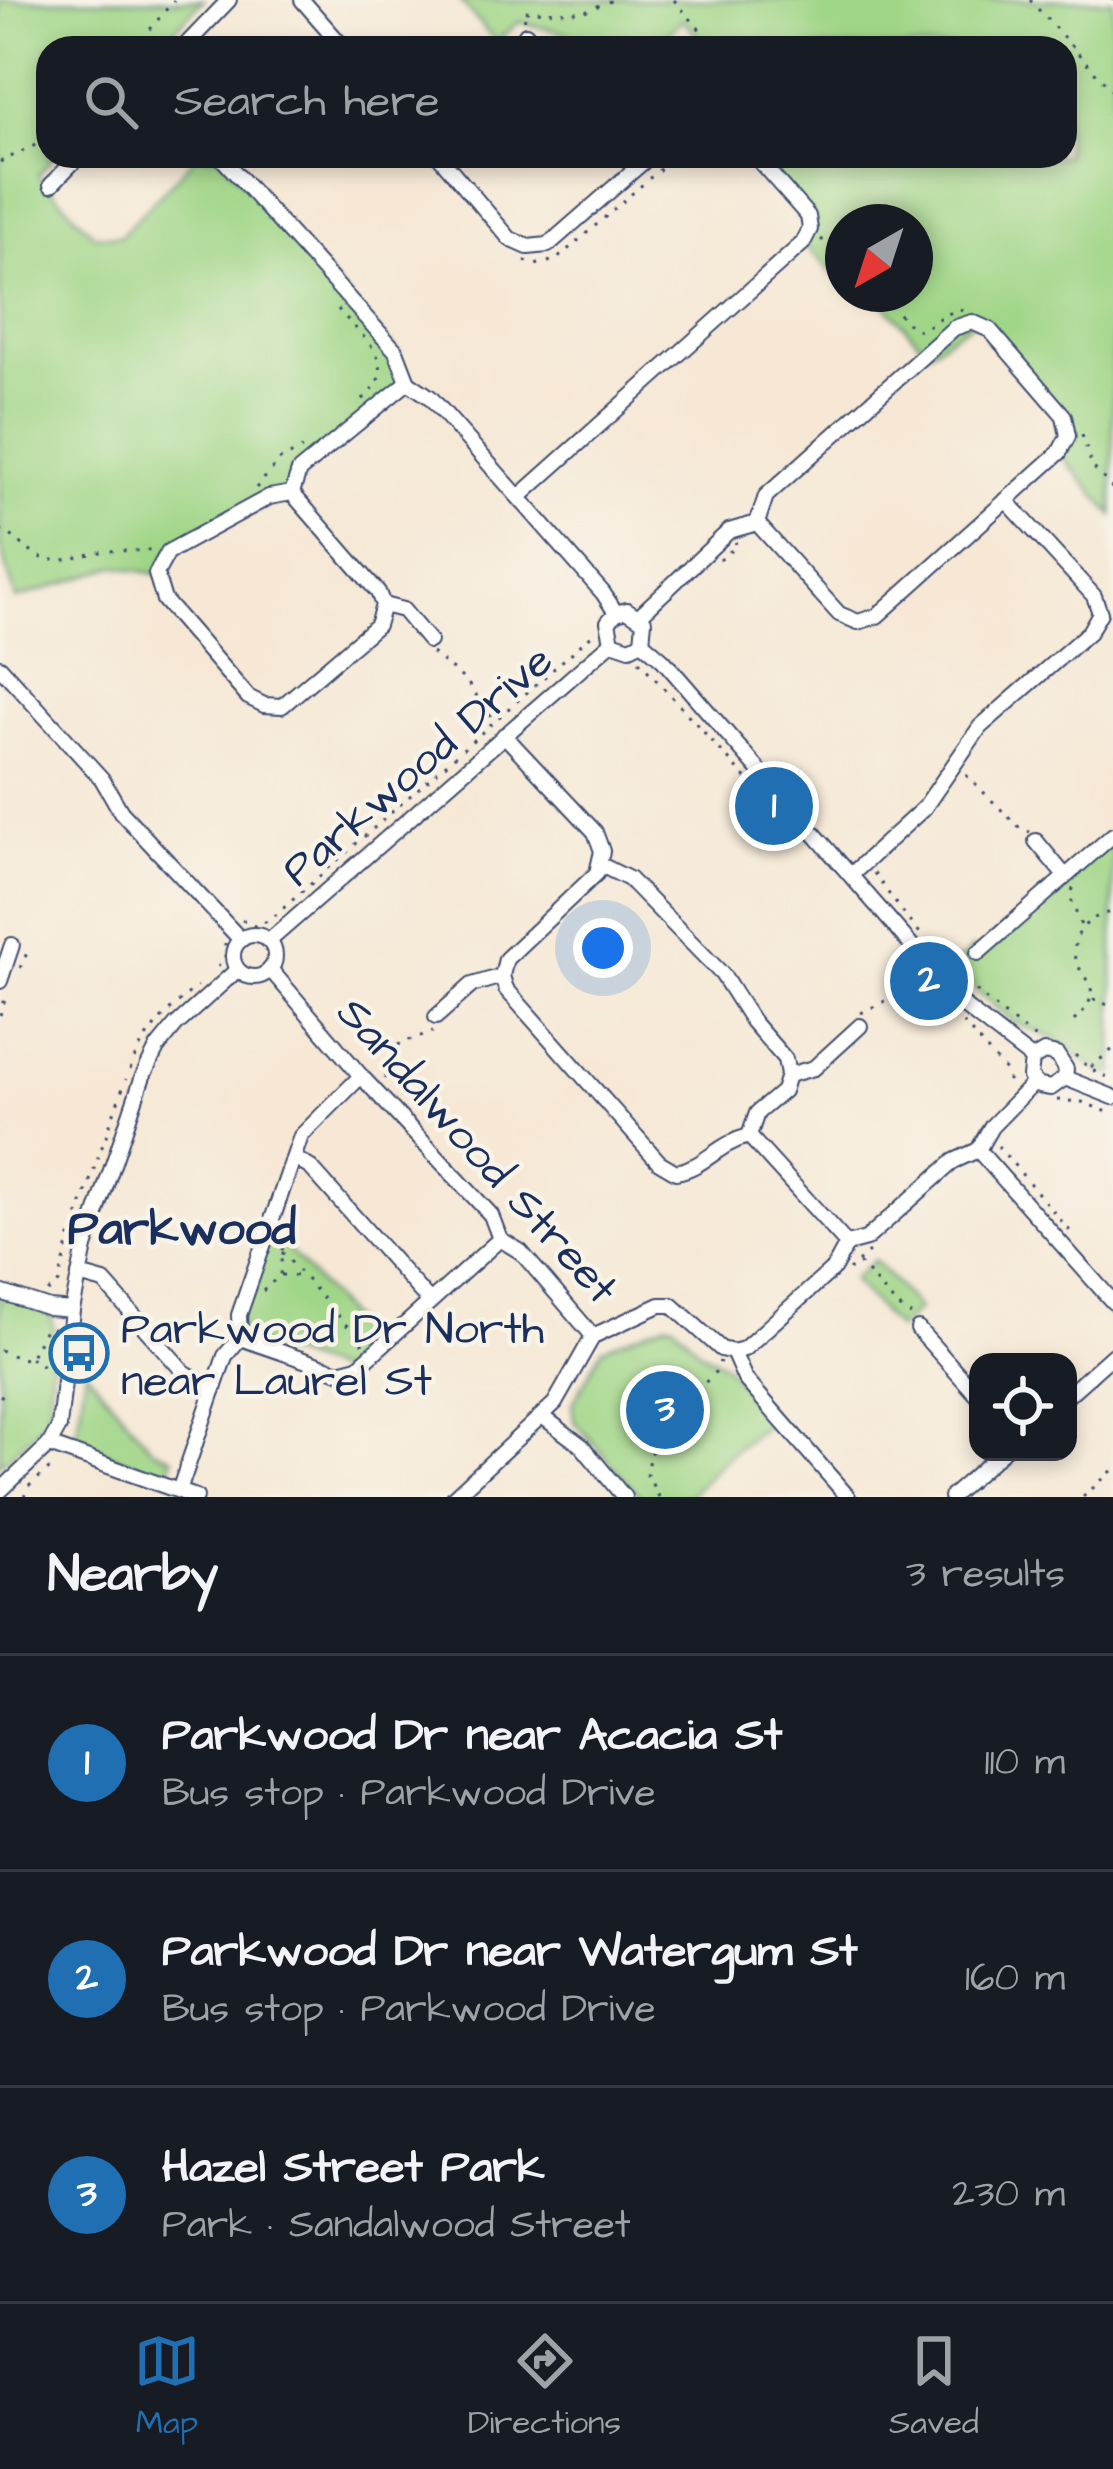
<!DOCTYPE html>
<meta charset="utf-8">
<style>
:root{--surface:#171b24;--page:#20242c;--text:#f1f3f6;--muted:#9ea1a6;--line:#363941;--accent:#1f6fb2}
body{margin:0;font-family:"Architects Daughter",sans-serif;background:var(--page);color:var(--text)}
.controls{position:absolute;right:36px;bottom:36px;display:grid;overflow:hidden;border-radius:24px;box-shadow:0 6px 18px #0003}
.controls button{width:108px;height:108px;display:grid;place-items:center;padding:0;border:0;border-bottom:3px solid var(--line);background:var(--surface);color:var(--text);font:60px sans-serif}
.compass{position:absolute;left:825px;top:204px;width:108px;height:108px;border-radius:50%;background:var(--surface);box-shadow:0 6px 18px #0003;rotate:219deg}
.you{position:absolute;left:603px;top:948px;width:42px;height:42px;margin:-30px;border:9px solid #fff;border-radius:50%;background:#1a73e8;box-shadow:0 0 0 18px #1a73e833}
.badge{display:grid;place-items:center;width:78px;height:78px;border-radius:50%;background:var(--accent);color:#fff;font-size:39px;font-weight:700}
.pin{position:absolute;translate:-50% -50%;border:6px solid #fff;box-shadow:0 3px 12px #0006}
.list{margin:0;padding:0;list-style:none}
h2{display:flex;justify-content:space-between;align-items:center;height:156px;margin:0;padding:0 48px;font-size:51px}
h2 small{font-size:39px;font-weight:400;color:var(--muted)}
.list li{display:grid;grid-template-columns:78px 1fr auto;gap:36px;align-items:center;box-sizing:border-box;height:216px;padding:0 48px;border-top:3px solid var(--line)}
.list b{display:block;font-size:45px;white-space:nowrap}
.list p{margin:0;font-size:39px;white-space:nowrap;color:var(--muted)}
.list em{font-size:39px;font-style:normal;color:var(--muted)}
.icon{flex:none;width:66px;height:66px;fill:none;stroke:currentColor;stroke-width:2;stroke-linecap:round;stroke-linejoin:round}
.map{position:relative;flex:none;width:1113px;height:1497px;overflow:hidden}
.search{position:absolute;background:var(--surface);box-shadow:0 6px 18px #0003;left:36px;right:36px;top:36px;height:132px;display:flex;align-items:center;gap:30px;box-sizing:border-box;padding:0 42px;border-radius:36px;color:var(--muted);font-size:45px}
.sheet{height:804px;background:var(--surface)}
nav{display:flex;justify-content:space-around;align-items:center;box-sizing:border-box;height:168px;border-top:3px solid var(--line);background:var(--surface);font-size:33px;color:var(--muted)}
nav a{display:grid;justify-items:center;gap:6px}
nav .on{color:var(--accent)}
.map>svg:first-child{display:block}
.green{fill:#a0d687;stroke:#5e8272;stroke-width:3}
.lines{fill:none;stroke-linecap:round;stroke-linejoin:round}
.minor-casing{stroke:#3c4b70;stroke-width:18}
.path{stroke:#3c4b70;stroke-width:3;stroke-dasharray:3 9;stroke-linecap:butt}
.minor{stroke:#fff;stroke-width:14}
.labels{text-anchor:middle;stroke-width:9;stroke-linejoin:round;paint-order:stroke}
.street-label{font-size:45px;fill:#1b2f5e;stroke:#f7f3e8}
.poi-label{font-size:45px;fill:#1b2f5e;stroke:#f7f3e8;text-anchor:start}
.neighbourhood-label{font-size:48px;font-weight:bold;fill:#1b2f5e;stroke:#f7f3e8}
</style>
<div class="map">
<svg width="1113" height="1497" viewBox="0 0 1113 1497">
<rect width="100%" height="100%" fill="#f7f3e8"/>
<filter id="ink" filterUnits="userSpaceOnUse"><feTurbulence type="fractalNoise" baseFrequency=".00833" numOctaves="2"/><feDisplacementMap in="SourceGraphic" scale="24" xChannelSelector="R" yChannelSelector="G"/><feConvolveMatrix kernelMatrix="1 2 1 2 8 2 1 2 1" color-interpolation-filters="sRGB"/></filter>
<filter id="wash" filterUnits="userSpaceOnUse"><feTurbulence type="fractalNoise" baseFrequency=".004" numOctaves="4" result="noise"/><feDisplacementMap in="SourceGraphic" scale="48" xChannelSelector="R" yChannelSelector="G"/><feGaussianBlur stdDeviation="2.7" result="paint"/><feColorMatrix in="noise" values="0 0 0 0 0 0 0 0 0 0 0 0 0 0 0 0 0 1.4 0 .05"/><feComposite in="paint" operator="in"/></filter>
<g filter="url(#wash)">
<rect width="100%" height="100%" fill="#f6e8d5"/>
<g class="green">
<polygon points="0,0 203,0 157,48 48,48 48,156 55,156 38,175 94,235 120,236 197,156 220,156 396,351 408,382 299,470 292,493 168,552 156,574 116,566 16,599 0,546"/>
<polygon points="459,0 1113,0 1113,515 1059,453 1064,416 990,330 972,322 928,351 875,294 915,294 915,222 843,222 843,283 803,243 810,229 755,156 1065,156 1065,48 709,48 683,20 651,48 599,48 590,39 519,22 496,42"/>
<polygon points="1113,835 1113,1074 1097,1070 1058,1040 1015,1023 981,995 954,965 973,948 977,952"/>
<polygon points="269,1228 377,1350 339,1372 240,1338 239,1315"/>
<polygon points="874,1260 918,1309 897,1329 852,1280"/>
<polygon points="0,1292 49,1308 54,1332 48,1418 0,1465"/>
<path d="M667 1322 674 1323 699 1350 725 1365 768 1419V1425C736 1444 714 1471 688 1497H641L574 1421 572 1405 603 1348Z"/>
<polygon points="86,1370 152,1449 173,1458 167,1475 75,1442"/>
</g>
</g>
<g filter="url(#ink)">
<g class="lines">
<g class="minor-casing">
<g id="minor">
<polyline points="302,0 344,48"/>
<polyline points="183,48 229,0"/>
<polyline points="518,48 526,34"/>
<polyline points="220,156 396,351 408,382"/>
<polyline points="439,156 510,239 528,247 548,245 650,156"/>
<polyline points="51,185 79,156"/>
<polyline points="408,382 430,397 603,593 616,613"/>
<polyline points="292,493 378,592 383,605 377,625 282,706 264,705 248,697 164,600 156,574 168,552 269,497 292,493 299,471 408,382"/>
<polyline points="519,497 803,243 810,229 808,216 755,156"/>
<polyline points="383,605 403,610 429,641"/>
<polyline points="640,615 729,531 757,523 766,496 954,328 972,322 990,330 1064,416 1068,436 1059,453 877,616 858,622 839,614 757,523"/>
<polyline points="612,642 608,622 616,613 627,610 644,621 642,642"/>
<polyline points="612,642 630,648 642,642"/>
<polyline points="642,642 663,660 966,1008 1032,1059"/>
<polyline points="0,667 102,779 121,812 241,940"/>
<path d="M504 735 595 832 602 851 597 873 506 959 502 976 506 989 659 1162 676 1172C705 1167 717 1144 749 1136L757 1113 783 1091 788 1075 785 1059 752 1021 722 974 629 879 601 865"/>
<polyline points="1036,841 1065,876"/>
<polyline points="852,874 924,808 980,727 1089,632 1100,613 1094,596 1006,500"/>
<circle cx="254" cy="956" r="21"/>
<polyline points="269,941 612,642"/>
<polyline points="978,953 1113,835"/>
<polyline points="270,969 361,1076 491,1215 500,1239 521,1252 593,1336"/>
<polyline points="0,981 12,945"/>
<polyline points="436,1017 472,985 502,976"/>
<polyline points="1032,1059 1030,1077 1039,1086 1051,1088 1065,1078"/>
<polyline points="1032,1059 1044,1052 1057,1055 1066,1069 1065,1078"/>
<polyline points="788,1075 814,1068 860,1026"/>
<polyline points="1065,1078 1113,1097"/>
<polyline points="749,1136 847,1244"/>
<polyline points="978,1150 1113,1302"/>
<polyline points="294,1158 311,1168 430,1302"/>
<polyline points="79,1275 104,1282 184,1372 214,1389"/>
<polyline points="0,1292 49,1308 72,1310"/>
<polyline points="918,1329 978,1396"/>
<polyline points="593,1336 660,1305 672,1305 721,1349 733,1352 745,1379 848,1497"/>
<polyline points="240,1338 339,1372 358,1367 500,1239"/>
<polyline points="733,1352 744,1349 834,1268 847,1244 866,1239 954,1161 978,1150 991,1127 1034,1083"/>
<polyline points="1068,1395 1113,1355"/>
<polyline points="542,1416 582,1446 624,1497"/>
<polyline points="49,1445 196,1497"/>
<polyline points="0,1491 49,1445 59,1427 72,1310 85,1247 143,1076 157,1048 176,1025 237,970"/>
<polyline points="179,1491 225,1356 240,1338 239,1315 301,1136 361,1076"/>
<polyline points="454,1497 555,1403 593,1336"/>
<polyline points="951,1497 1002,1452"/>
</g>
</g>
<g class="path">
<polyline points="674,0 716,48"/>
<polyline points="1030,0 1113,92"/>
<polyline points="1113,0 1113,1"/>
<polyline points="525,20 523,11 583,12 613,0"/>
<polyline points="135,48 174,0"/>
<polyline points="0,162 48,139"/>
<polyline points="821,239 843,257"/>
<polyline points="525,261 535,265 556,260 675,156"/>
<path d="M885 294C929 361 919 313 965 310"/>
<path d="M338 309C366 342 404 364 361 401"/>
<polyline points="1082,435 1092,466 1113,489"/>
<polyline points="256,488 281,459 302,449"/>
<path d="M0 531C17 535 24 550 40 557 63 566 84 553 107 551 123 550 138 552 155 549"/>
<polyline points="720,560 737,545 735,542"/>
<polyline points="432,653 466,681 494,720"/>
<polyline points="639,661 754,787"/>
<polyline points="966,775 1019,827 1030,832"/>
<path d="M874 873C917 936 974 996 1037 1039"/>
<polyline points="1073,888 1071,899 1081,926"/>
<polyline points="242,920 255,926 270,920 594,633"/>
<polyline points="218,967 225,958 225,943"/>
<polyline points="20,968 27,953"/>
<polyline points="1093,999 1113,1007"/>
<polyline points="861,1013 891,998 915,973"/>
<polyline points="0,1015 7,992"/>
<path d="M1074 1021 1088 1006 1092 993C1090 982 1084 977 1079 967 1066 939 1085 916 1113 912"/>
<polyline points="963,1023 1007,1073 1009,1087"/>
<polyline points="1075,1055 1090,1069 1113,1080"/>
<polyline points="1091,1067 1113,1049"/>
<path d="M130 1070C143 1032 168 1011 197 986"/>
<polyline points="385,1079 400,1043 433,1032"/>
<polyline points="1057,1100 1082,1102 1113,1114"/>
<polyline points="998,1146 1070,1231"/>
<polyline points="282,1252 363,1344"/>
<polyline points="859,1263 896,1305 911,1315"/>
<polyline points="849,1270 869,1252"/>
<polyline points="281,1275 301,1276"/>
<polyline points="263,1291 280,1275 284,1230"/>
<polyline points="48,1292 59,1283 69,1240 126,1079"/>
<polyline points="0,1350 20,1359 30,1358 45,1329 52,1327 55,1336"/>
<polyline points="30,1358 52,1371"/>
<polyline points="0,1395 6,1399"/>
<polyline points="24,1497 28,1487 55,1464"/>
<polyline points="659,1497 647,1475 649,1453 679,1437 690,1426 700,1388 717,1370 720,1361"/>
<polyline points="1083,1497 1113,1470"/>
</g>
<use href="#minor" class="minor"/>
</g>
</g>
<defs>
<g id="bus-ring" transform="scale(3)"><circle r="9.5" fill="#f7f3e8" stroke="#1f6fb2" stroke-width="1.5"/><path d="M-5-6H5V4H4V6H2V4H-2V6H-4V4H-5ZM-3.5-4V0h7V-4ZM-3.5 1.2v1.5H-2V1.2ZM2 1.2v1.5H3.5V1.2Z" fill="#1f6fb2"/></g>
</defs>
<g fill-rule="evenodd">
<use href="#bus-ring" x="79" y="1353"/>
</g>
<g class="labels">
<g class="street-label">
<text transform="translate(416 764) rotate(-41)" y="16">Parkwood Drive</text>
<text transform="translate(479 1149) rotate(48)" y="16">Sandalwood Street</text>
</g>
<g class="poi-label">
<text x="121" y="1343">Parkwood Dr North<tspan x="121" dy="52">near Laurel St</tspan></text>
</g>
<g class="neighbourhood-label">
<text x="182" y="1244">Parkwood</text>
</g>
</g>
</svg>
<div class="controls">
<button><svg class="icon" aria-label="locate" viewBox="0 0 24 24"><circle cx="12" cy="12" r="6"/><path d="M12 2v4M12 18v4M2 12h4M18 12h4"/></svg></button>
</div>
<svg class="compass" viewBox="-18 -18 36 36"><path d="M0-13l5 13h-10z" fill="#e53935"/><path d="M0 13l5-13h-10z" fill="#9ea1a6"/></svg>
<div class="you"></div>
<div class="pin badge" style="left:774px;top:806px">1</div>
<div class="pin badge" style="left:929px;top:981px">2</div>
<div class="pin badge" style="left:665px;top:1410px">3</div>
<div class="search"><svg class="icon" aria-label="search" viewBox="0 0 24 24"><circle cx="10" cy="10" r="6"/><path d="M15 15l6 6"/></svg>Search here</div>
</div>
<section class="sheet">
<h2>Nearby<small>3 results</small></h2>
<ul class="list">
<li><span class="badge">1</span><div><b>Parkwood Dr near Acacia St</b><p>Bus stop · Parkwood Drive</p></div><em>110 m</em></li>
<li><span class="badge">2</span><div><b>Parkwood Dr near Watergum St</b><p>Bus stop · Parkwood Drive</p></div><em>160 m</em></li>
<li><span class="badge">3</span><div><b>Hazel Street Park</b><p>Park · Sandalwood Street</p></div><em>230 m</em></li>
</ul>
</section>
<nav>
<a class="on"><svg class="icon" aria-label="map" viewBox="0 0 24 24"><path d="M3 6l6-2 6 2 6-2v14l-6 2-6-2-6 2zM9 4v14M15 6v14"/></svg>Map</a>
<a><svg class="icon" aria-label="directions" viewBox="0 0 24 24"><path d="M12 3l9 9-9 9-9-9zM9 14v-3h6M13 9l2 2-2 2"/></svg>Directions</a>
<a><svg class="icon" aria-label="saved" viewBox="0 0 24 24"><path d="M7 4h10v16l-5-4-5 4z"/></svg>Saved</a>
</nav>
